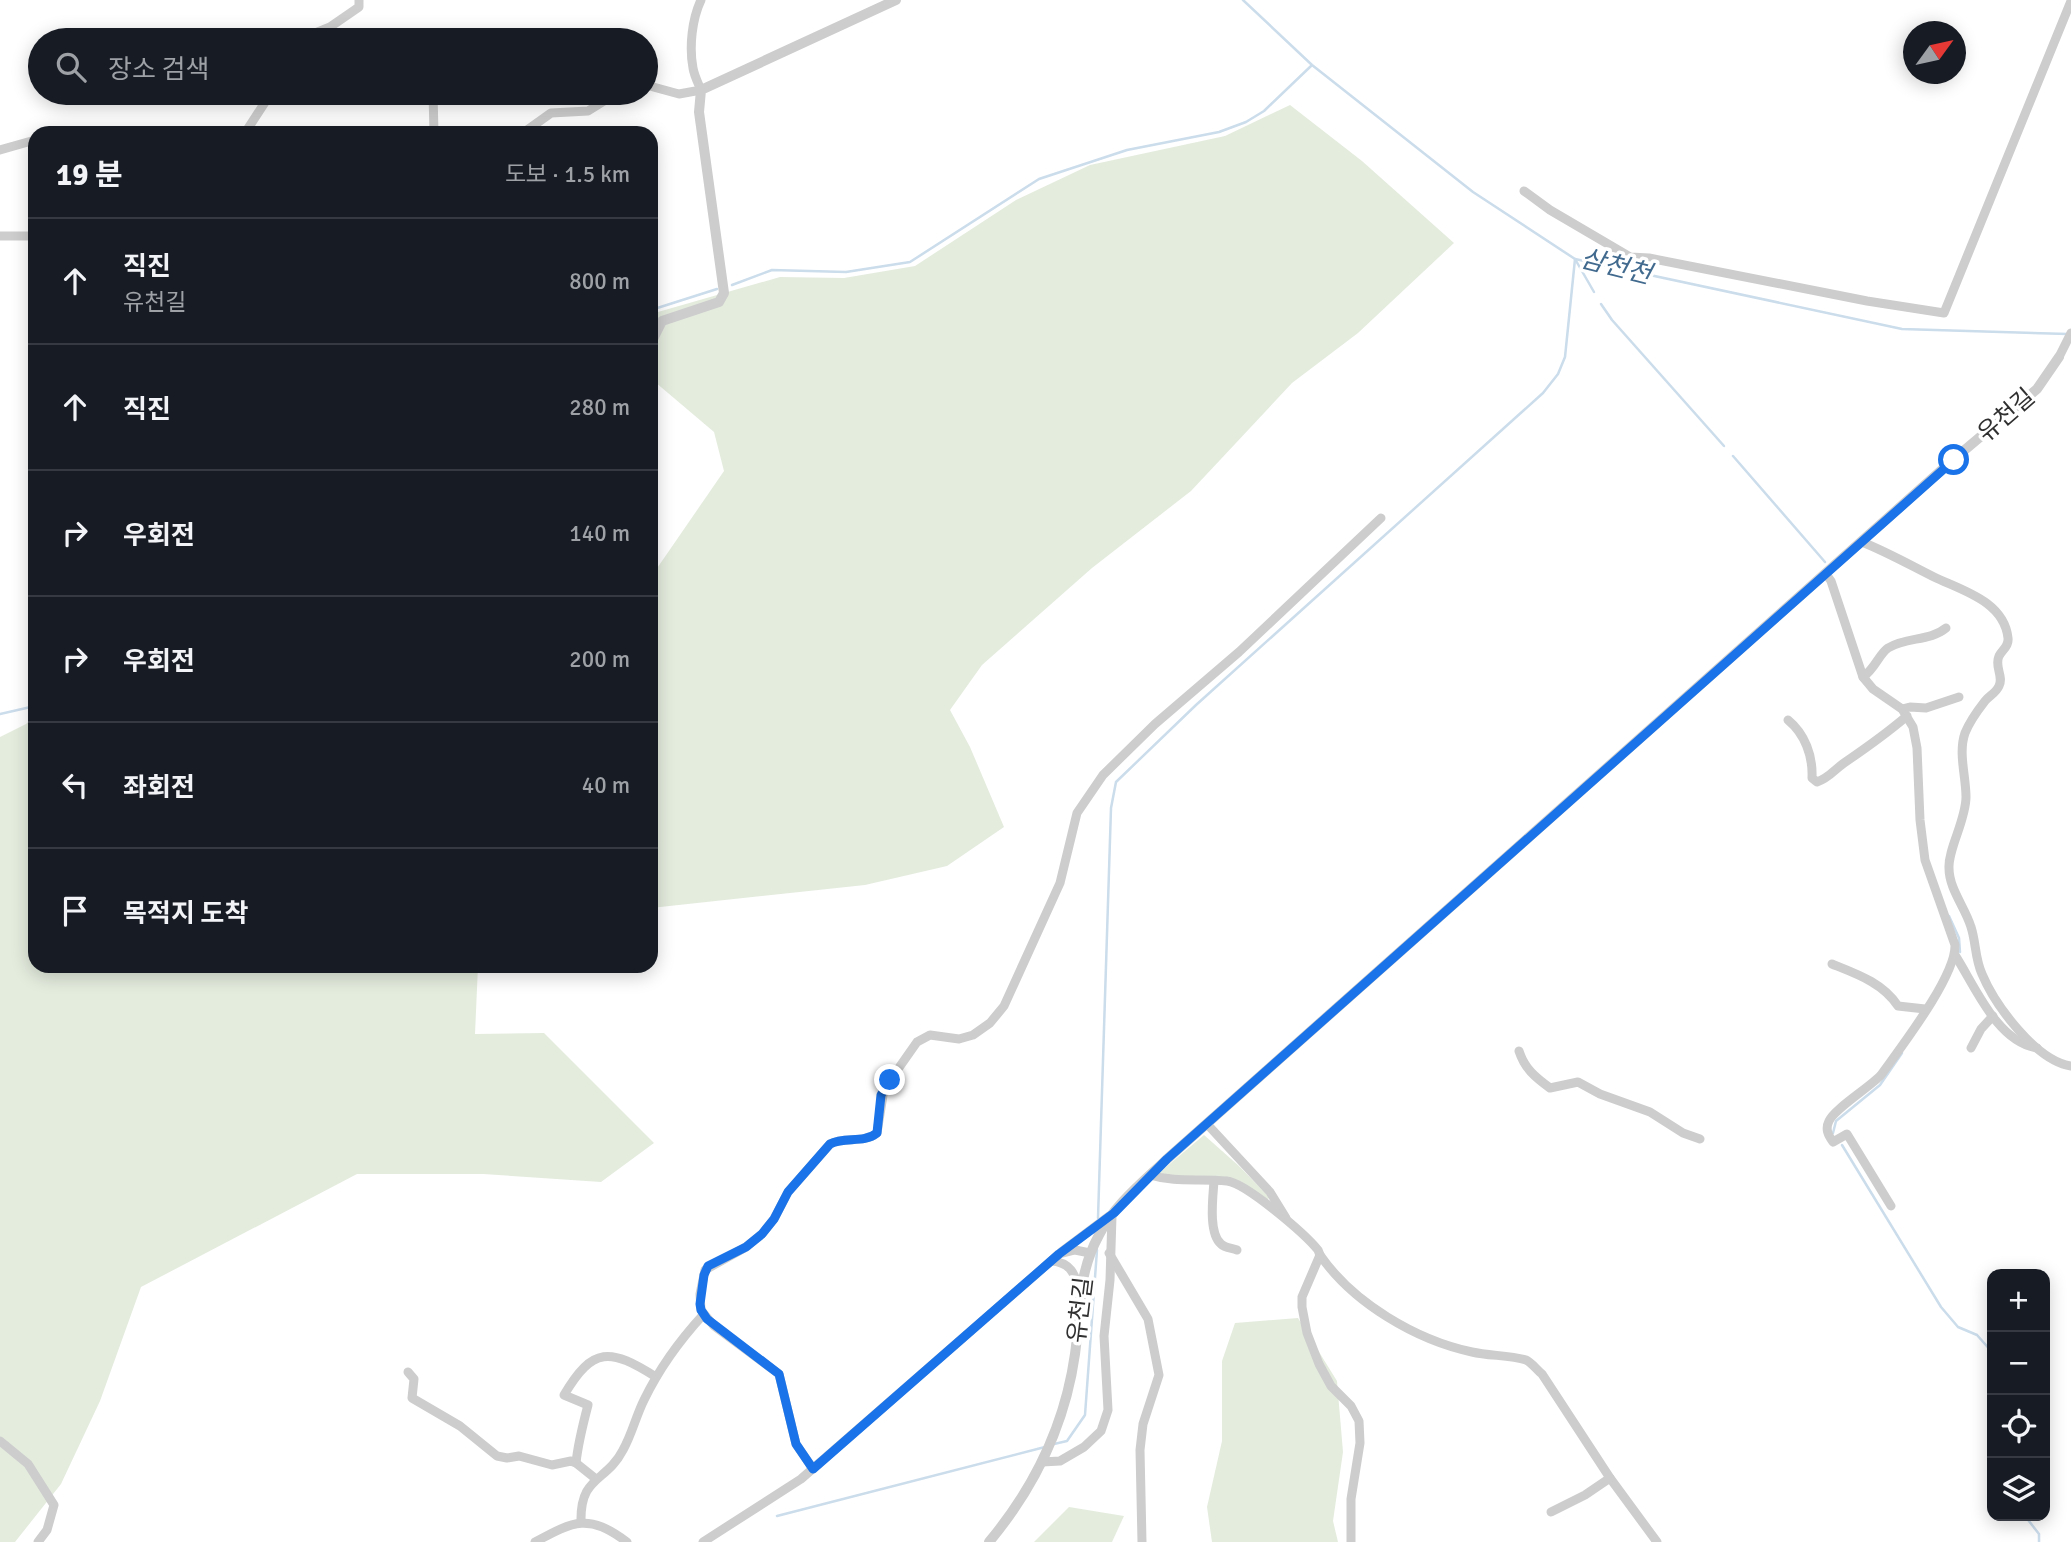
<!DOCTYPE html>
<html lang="ko">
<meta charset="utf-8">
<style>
:root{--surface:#171b24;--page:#242831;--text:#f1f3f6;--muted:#9ea1a6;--line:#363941}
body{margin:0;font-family:Signika,"Noto Sans KR",sans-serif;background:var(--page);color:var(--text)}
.controls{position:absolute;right:21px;bottom:21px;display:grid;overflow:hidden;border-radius:14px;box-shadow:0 4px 18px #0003}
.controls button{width:63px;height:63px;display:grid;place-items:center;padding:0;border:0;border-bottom:2px solid var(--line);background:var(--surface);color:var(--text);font:35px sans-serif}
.compass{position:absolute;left:1903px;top:21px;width:63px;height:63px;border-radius:50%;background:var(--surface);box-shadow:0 4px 18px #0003;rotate:57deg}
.stop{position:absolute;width:21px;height:21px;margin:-16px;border:5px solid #1a73e8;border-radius:50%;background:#fff}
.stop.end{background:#1a73e8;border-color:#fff;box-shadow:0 2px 7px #0008}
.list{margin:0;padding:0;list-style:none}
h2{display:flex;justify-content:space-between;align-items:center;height:91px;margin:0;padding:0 28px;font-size:30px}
h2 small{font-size:23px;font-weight:400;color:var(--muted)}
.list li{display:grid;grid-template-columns:46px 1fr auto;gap:21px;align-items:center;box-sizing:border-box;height:126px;padding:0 28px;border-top:2px solid var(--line)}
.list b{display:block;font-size:26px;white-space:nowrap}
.list p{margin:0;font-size:23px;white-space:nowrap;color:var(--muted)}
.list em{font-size:23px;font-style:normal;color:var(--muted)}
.icon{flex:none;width:38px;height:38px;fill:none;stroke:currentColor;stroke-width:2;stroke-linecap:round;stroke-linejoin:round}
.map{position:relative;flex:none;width:2071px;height:1542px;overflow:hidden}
.search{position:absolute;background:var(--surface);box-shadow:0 4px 18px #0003;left:28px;top:28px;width:630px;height:77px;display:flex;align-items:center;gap:18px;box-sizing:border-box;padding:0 24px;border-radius:38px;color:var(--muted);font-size:26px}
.panel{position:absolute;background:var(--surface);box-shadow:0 4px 18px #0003;left:28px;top:126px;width:630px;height:847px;border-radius:21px}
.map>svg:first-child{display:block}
.green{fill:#e4ecde}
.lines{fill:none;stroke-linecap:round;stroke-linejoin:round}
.stream{stroke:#cbdceb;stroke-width:2.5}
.minor{stroke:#cdcdcd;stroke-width:9}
.tertiary{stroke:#cdcdcd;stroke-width:10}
.route{stroke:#1a73e8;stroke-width:9}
.labels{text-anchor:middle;stroke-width:7;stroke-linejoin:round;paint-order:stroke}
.street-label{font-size:24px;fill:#303030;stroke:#fff}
.water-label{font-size:26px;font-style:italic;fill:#416a8e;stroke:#fff}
</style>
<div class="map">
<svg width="2071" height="1542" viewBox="0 0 2071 1542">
<rect width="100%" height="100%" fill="#fff"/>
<g class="green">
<polygon points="1290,105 1362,161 1454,243 1358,333 1292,383 1191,491 1092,568 982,665 950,710 970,747 1004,827 947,866 865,885 651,908 651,577 724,471 714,432 655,382 651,384 651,314 780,277 844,278 915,266 1016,200 1090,165 1225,136"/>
<polygon points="35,716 35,966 478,966 475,1034 544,1033 654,1143 601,1182 483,1174 357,1174 141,1287 100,1401 61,1484 15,1542 0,1542 0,737 26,724"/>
<polygon points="1204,1135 1239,1166 1269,1197 1268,1200 1240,1181 1174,1177 1159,1173"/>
<polygon points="1298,1318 1337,1381 1343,1452 1333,1521 1338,1542 1212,1542 1207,1507 1222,1441 1222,1361 1235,1323"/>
<polygon points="1069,1507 1124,1516 1112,1542 1034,1542"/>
</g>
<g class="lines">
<g class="stream">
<polyline points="1243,0 1312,65 1473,192 1575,259 1902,329 2068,334"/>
<polyline points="1575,259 1594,292"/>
<polyline points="732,285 772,270 846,272 910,262 1039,179 1127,150 1219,132 1246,122 1264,111 1311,66"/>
<polyline points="1601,304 1612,320 1724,446"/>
<polyline points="651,310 717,289"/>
<polyline points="1733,456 1825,562"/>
<polyline points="0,714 35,706"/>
<polyline points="1949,916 1959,938 1960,952"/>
<polyline points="1833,1133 1836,1121 1880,1085 1902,1053"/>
<polyline points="1842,1145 1941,1307 1958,1327 1977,1335 1992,1352"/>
<polyline points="1098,1218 1111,808 1116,782 1196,705 1543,393 1558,374 1565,357 1575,259"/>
<polyline points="1054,1444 1067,1441 1085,1415 1097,1250"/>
<polyline points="777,1516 1045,1447"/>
<polyline points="2025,1516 2039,1534 2039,1542"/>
</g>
<g class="minor">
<polyline points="298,40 330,27 359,7 359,0"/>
<polyline points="446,40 448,37"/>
<path d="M646 85 679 94 701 90C698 83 694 75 693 68 689 47 692 19 701 0"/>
<polyline points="433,93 434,133"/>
<polyline points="245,133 271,93"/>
<polyline points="523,133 551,113 588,111 617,93"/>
<polyline points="0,150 35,140"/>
<polyline points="1524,191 1550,210 1630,257 1649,258 1867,301 1944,313 2071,1"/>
<polyline points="0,236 35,236"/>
<polyline points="2059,357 2071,333"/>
<path d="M1862 542C1887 552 1910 565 1934 577 1961 590 2004 601 2008 638 2009 646 2003 649 1999 656 1994 667 2004 676 1999 686 1996 693 1989 696 1985 701 1978 710 1969 723 1965 733 1958 753 1966 776 1966 797 1966 820 1948 849 1949 868 1949 889 1965 907 1971 927 1976 942 1975 959 1982 974 1995 1005 2036 1061 2071 1066"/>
<path d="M1826 574 1831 581 1863 677 1873 689 1902 709 1913 727 1917 748 1920 820 1925 860 1955 945C1956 976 1901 1047 1881 1075 1870 1087 1834 1109 1829 1121 1825 1129 1828 1135 1833 1142L1847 1134 1891 1206"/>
<path d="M1863 677C1875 669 1879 654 1888 648 1907 636 1929 642 1946 628"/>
<polyline points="1902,709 1910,707 1926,708 1959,697"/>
<path d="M1788 720C1805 734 1813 756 1812 778L1817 782C1829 778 1834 770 1844 763 1866 748 1887 733 1907 716"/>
<path d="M1955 955C1975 986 1997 1042 2037 1048"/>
<path d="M1832 964C1857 974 1883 983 1898 1006L1925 1009"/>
<polyline points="1971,1048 1981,1029 1993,1016"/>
<path d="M1519 1051C1525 1069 1535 1077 1550 1088L1578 1082 1600 1094 1650 1112 1683 1133 1700 1139"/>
<polyline points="1207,1124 1270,1192 1286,1218"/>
<path d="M1150 1175C1176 1183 1200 1178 1227 1181 1246 1183 1305 1234 1318 1250L1320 1255 1302 1297V1307L1307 1333 1319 1364 1331 1386 1351 1406 1359 1421 1360 1443 1351 1499V1542"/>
<path d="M1214 1181C1213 1196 1208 1233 1221 1244 1225 1248 1232 1248 1237 1250"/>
<polyline points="1061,1252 1109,1216"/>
<polyline points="1109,1253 1148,1319 1159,1375 1143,1424 1140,1450 1142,1542"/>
<path d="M1320 1255C1353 1303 1416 1340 1472 1352 1489 1356 1510 1355 1526 1360 1531 1362 1537 1370 1542 1374L1610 1478 1657 1542"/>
<path d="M1051 1261C1070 1262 1076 1274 1079 1292"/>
<polyline points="408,1372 414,1379 412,1398 460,1426 497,1456 507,1458 519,1456 552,1465 571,1461 576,1463 596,1479"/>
<polyline points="0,1441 28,1464 54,1505 47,1530 38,1542"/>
<polyline points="1042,1462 1060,1461 1084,1447 1101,1431 1108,1410 1104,1336 1110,1280 1112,1216"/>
<path d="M576 1463C578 1443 583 1424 588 1405L564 1395C593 1346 610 1348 656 1377"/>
<path d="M813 1469 796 1444 779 1374 714 1326 701 1310 700 1294 705 1270 746 1247 762 1234 774 1219 788 1192 830 1144C845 1136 863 1144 877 1133L884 1089 917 1042 930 1035 959 1039 973 1035 990 1023 1004 1006 1060 883 1077 813 1103 775 1155 724 1239 652 1381 518"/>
<polyline points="1551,1512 1585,1495 1610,1478"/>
<path d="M581 1522C580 1475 606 1483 623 1450 632 1434 636 1416 644 1400 659 1369 680 1340 703 1315"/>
<path d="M535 1542C574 1521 588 1513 627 1542"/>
<polyline points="703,1542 801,1479 1059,1254 1075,1250 1090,1253"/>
</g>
<g class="tertiary">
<polyline points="651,343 662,321 719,302 724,293 699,112 701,90 896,0"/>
<path d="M989 1542C1034 1488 1065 1425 1075 1354 1081 1311 1077 1275 1099 1235 1114 1205 1143 1182 1167 1159L1954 459 2037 389 2059 357"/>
</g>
</g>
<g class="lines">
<path class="route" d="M890 1080 881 1095 877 1133C863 1144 845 1136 830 1144L788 1192 774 1219 762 1234 746 1247 708 1266 704 1275 700 1304 701 1310 707 1319 779 1374 796 1444 813 1469 1059 1254 1114 1213 1167 1159 1954 460"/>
</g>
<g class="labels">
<g class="street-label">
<text transform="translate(2006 415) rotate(-41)" y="8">유천길</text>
<text transform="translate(1080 1310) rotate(-83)" y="8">유천길</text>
</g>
<g class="water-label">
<text transform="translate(1616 266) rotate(14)" y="9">삼천천</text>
</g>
</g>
</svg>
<div class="controls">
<button>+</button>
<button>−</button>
<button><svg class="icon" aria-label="locate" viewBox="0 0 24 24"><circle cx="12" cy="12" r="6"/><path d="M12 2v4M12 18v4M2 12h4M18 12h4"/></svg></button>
<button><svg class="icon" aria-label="layers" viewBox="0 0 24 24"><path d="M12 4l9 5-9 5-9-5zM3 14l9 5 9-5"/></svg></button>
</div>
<svg class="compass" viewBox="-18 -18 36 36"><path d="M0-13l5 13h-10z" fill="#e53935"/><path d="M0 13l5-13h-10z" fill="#9ea1a6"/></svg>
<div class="stop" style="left:1954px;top:460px"></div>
<div class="stop end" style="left:890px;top:1080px"></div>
<div class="search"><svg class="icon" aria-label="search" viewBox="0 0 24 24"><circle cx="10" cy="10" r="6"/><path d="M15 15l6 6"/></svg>장소 검색</div>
<section class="panel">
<h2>19 분<small>도보 · 1.5 km</small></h2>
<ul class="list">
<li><svg class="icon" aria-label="ahead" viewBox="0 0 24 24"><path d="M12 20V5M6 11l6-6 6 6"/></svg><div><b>직진</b><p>유천길</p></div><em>800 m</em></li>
<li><svg class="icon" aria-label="ahead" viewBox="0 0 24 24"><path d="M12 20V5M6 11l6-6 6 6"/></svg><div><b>직진</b></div><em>280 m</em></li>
<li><svg class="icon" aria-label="right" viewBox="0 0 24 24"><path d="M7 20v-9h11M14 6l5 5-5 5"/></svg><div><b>우회전</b></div><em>140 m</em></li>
<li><svg class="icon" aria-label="right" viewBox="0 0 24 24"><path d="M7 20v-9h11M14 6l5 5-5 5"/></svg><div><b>우회전</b></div><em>200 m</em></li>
<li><svg class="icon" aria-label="left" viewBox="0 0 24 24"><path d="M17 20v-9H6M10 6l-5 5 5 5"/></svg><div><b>좌회전</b></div><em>40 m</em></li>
<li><svg class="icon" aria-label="arrive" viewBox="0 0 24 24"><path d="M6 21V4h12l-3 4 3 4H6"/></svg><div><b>목적지 도착</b></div></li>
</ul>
</section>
</div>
